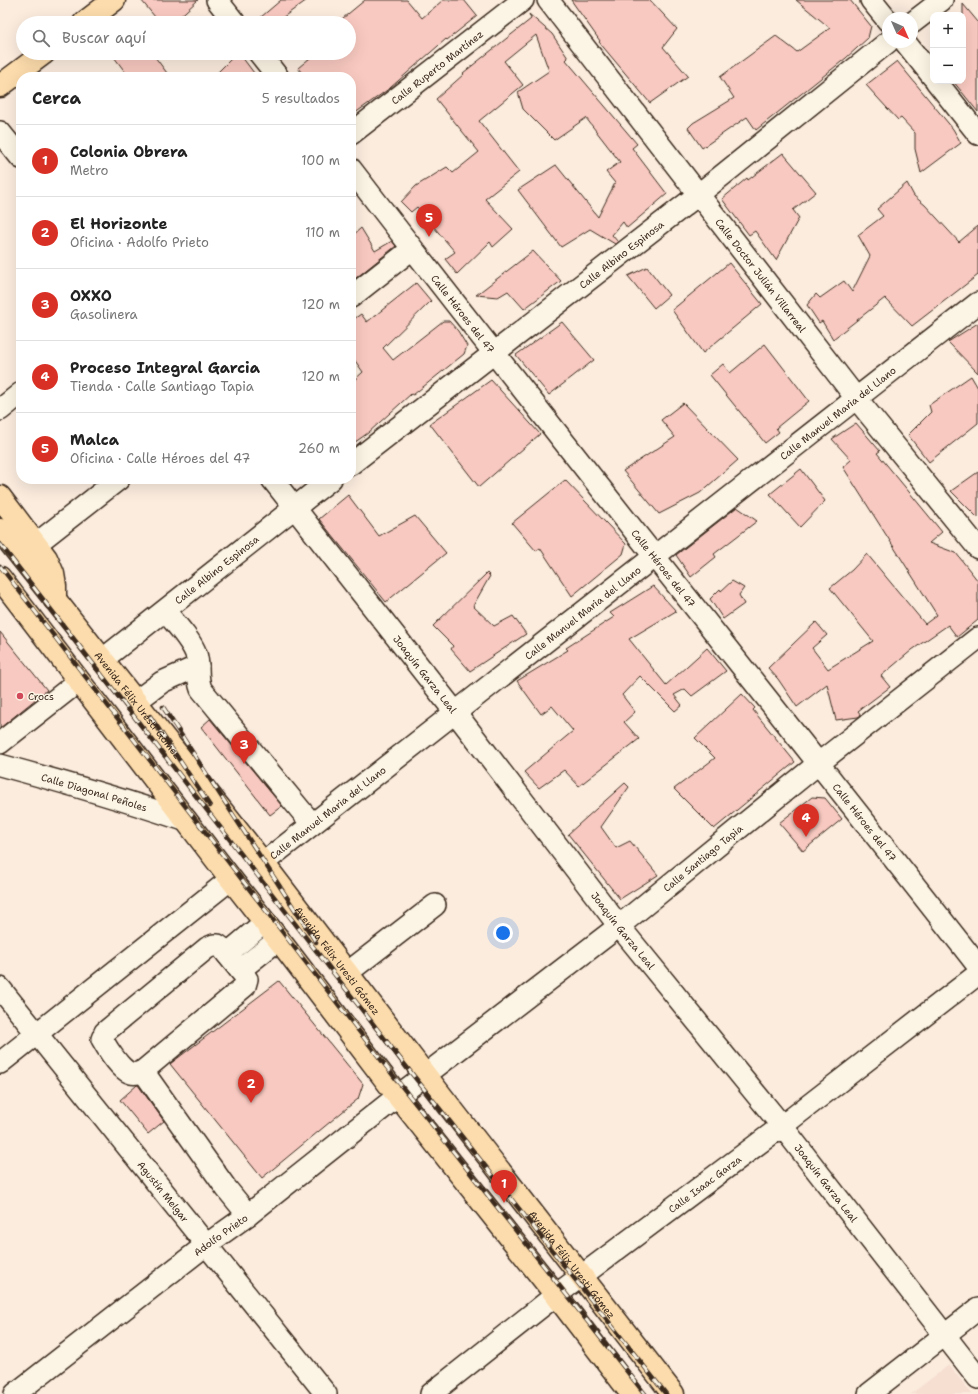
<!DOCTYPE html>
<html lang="es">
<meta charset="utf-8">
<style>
:root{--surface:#fff;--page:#f6f6f6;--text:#222;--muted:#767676;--line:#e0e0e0;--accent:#d93025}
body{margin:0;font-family:"Shantell Sans",sans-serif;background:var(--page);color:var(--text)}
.controls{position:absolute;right:12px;top:12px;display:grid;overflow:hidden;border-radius:8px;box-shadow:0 4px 16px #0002}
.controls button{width:36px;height:36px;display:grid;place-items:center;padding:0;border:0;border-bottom:1px solid var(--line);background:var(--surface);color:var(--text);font:20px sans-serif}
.compass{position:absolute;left:882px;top:12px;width:36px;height:36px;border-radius:50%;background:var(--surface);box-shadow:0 4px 16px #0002;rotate:135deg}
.you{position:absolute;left:503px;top:933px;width:14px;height:14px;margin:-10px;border:3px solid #fff;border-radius:50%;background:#1a73e8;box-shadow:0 0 0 6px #1a73e833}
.badge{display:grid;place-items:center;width:26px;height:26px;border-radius:50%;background:var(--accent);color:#fff;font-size:13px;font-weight:700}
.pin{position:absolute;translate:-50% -33px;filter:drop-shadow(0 1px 2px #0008)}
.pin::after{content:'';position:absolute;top:21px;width:14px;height:12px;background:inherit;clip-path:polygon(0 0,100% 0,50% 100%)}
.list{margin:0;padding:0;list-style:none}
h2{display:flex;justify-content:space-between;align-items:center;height:52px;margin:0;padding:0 16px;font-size:17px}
h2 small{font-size:13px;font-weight:400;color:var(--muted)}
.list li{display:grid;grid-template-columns:26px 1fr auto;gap:12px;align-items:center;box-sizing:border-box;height:72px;padding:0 16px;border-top:1px solid var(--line)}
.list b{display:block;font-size:15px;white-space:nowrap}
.list p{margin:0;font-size:13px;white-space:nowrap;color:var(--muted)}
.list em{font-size:13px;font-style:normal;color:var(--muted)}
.icon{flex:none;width:22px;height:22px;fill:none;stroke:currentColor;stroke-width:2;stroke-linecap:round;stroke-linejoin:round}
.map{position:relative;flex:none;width:978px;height:1394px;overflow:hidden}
.search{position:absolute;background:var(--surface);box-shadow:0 4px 16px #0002;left:16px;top:16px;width:340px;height:44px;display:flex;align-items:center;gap:10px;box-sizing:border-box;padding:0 14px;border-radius:22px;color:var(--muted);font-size:15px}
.panel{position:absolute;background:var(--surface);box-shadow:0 4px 16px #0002;left:16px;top:72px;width:340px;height:412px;border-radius:16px}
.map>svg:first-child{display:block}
.built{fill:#f6ded1}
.building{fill:#f8c9c0;stroke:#3b2a1e}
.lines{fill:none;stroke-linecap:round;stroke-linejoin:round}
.minor-casing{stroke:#3b2a1e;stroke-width:24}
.major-casing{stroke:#3b2a1e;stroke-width:25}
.minor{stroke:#fcf5e5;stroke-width:21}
.major{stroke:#fcdcac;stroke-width:22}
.rail-casing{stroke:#3b2a1e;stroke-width:4.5}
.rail{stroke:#fcf5e5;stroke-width:3;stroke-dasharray:9;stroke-linecap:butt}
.poi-dot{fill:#d1495b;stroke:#fcf5e5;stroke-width:1.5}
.labels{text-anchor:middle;stroke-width:3;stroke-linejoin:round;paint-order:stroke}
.street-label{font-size:10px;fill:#3b2a1e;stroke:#fcf5e5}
.poi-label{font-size:10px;fill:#3b2a1e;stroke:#fcf5e5;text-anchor:start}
</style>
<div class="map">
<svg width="978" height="1394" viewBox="0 0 978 1394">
<rect width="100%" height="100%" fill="#fbecde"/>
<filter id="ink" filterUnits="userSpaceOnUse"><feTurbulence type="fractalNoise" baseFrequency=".025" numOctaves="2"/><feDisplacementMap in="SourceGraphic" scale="8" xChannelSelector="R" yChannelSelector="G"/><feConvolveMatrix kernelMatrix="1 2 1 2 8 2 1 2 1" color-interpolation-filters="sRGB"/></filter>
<g filter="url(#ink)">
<polygon class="built" points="949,1365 972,1394 911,1394"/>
<g class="building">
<polygon points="141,0 198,0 173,23 160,23"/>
<polygon points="281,0 307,0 275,23 254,23"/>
<polygon points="365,0 407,0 422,18 443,0 464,0 477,16 447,40 446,39 390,88 351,116 351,77 305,77 298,68 316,53 349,53 349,23 337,23"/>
<polygon points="571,0 650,0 677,29 663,47 688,76 650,103 599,42 600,41"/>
<polygon points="796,0 850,0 871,26 868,38 846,58 756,130 747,117 702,148 688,128 693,123 734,98 720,77 776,36 797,52 830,28"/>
<polygon points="963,4 978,22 978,112 953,81 963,81"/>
<polygon points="529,14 552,34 568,58 566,60 637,144 632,148 667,194 627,228 623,222 612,235 618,242 615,244 590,229 561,247 518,190 556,165 598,217 615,183 606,172 620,162 586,118 554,140 523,109 518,92 549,71 536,35 504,61 523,85 479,121 519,172 485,199 513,229 493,247 490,242 457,274 445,259 455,252 417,207 411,212 401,202 416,186 447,167 453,173 479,152 436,99 464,74 463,73 531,19"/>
<polygon points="111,53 152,53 170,77 129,77"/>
<polygon points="237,53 239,53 257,77 213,77"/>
<polygon points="897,61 953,129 961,143 921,173 915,149 915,133 901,118 898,120 866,85"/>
<polygon points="783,153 816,192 793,210 799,218 776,260 755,231 749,235 722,199 747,178 748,180"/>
<polygon points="907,183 914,196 925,205 959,242 978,226 978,275 912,326 885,298 833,339 822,321 819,323 807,305 816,294 820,298 844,281 852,292 870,256 858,235 883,216 877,209"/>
<polygon points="361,228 375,251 392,241 396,246 351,282 351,237"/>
<polygon points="533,251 561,281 524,309 508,291 498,297 476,295"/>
<polygon points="729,263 762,304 703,353 672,310"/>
<polygon points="647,267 669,295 654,308 628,276"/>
<polygon points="416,283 431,301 383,348 393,360 443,321 449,321 458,331 467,346 464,354 413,395 411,394 368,433 351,445 351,383 363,372 351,355 351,321 361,314 367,322"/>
<polygon points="562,322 594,360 549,395 516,355"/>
<polygon points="978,323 978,373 948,342"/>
<polygon points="765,344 809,401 776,428 779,432 765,443 710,375 723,364 730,373"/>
<polygon points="971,376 978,388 978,423 929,462 908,435 931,412 929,405"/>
<polygon points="491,380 540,434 479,487 430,424"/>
<polygon points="683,403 738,460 700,493 659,514 623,471 675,437 661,420"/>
<polygon points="856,423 880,451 877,453 942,532 929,543 956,553 978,581 978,620 957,637 948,625 912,650 881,676 890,687 858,711 861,715 858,717 836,720 827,684 797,707 778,679 768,668 816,622 827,635 812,648 828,669 873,641 830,588 852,570 867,554 925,624 937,615 843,467 851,460 832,439"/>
<polygon points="801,469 825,501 800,527 770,494"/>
<polygon points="978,472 978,518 951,491"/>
<polygon points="565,480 626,544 623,554 572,596 540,548 536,551 512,523"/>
<polygon points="348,495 379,536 415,516 446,553 386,602 319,519"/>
<polygon points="737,507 757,521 714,554 716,557 691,577 676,555"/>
<polygon points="487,573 490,576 473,606 494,626 513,616 526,634 470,671 451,649 453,646 433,626"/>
<polygon points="732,581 744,588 739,595 744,604 723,619 710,599 720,589 721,591"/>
<polygon points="653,586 676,611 629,639 666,685 707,648 726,671 692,696 685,689 674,695 682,705 675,711 640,676 622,695 635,712 624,722 639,739 579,786 564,770 539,788 524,772 573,731 552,706 541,714 517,681 568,650 566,648 614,617 610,613"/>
<polygon points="0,632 47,690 0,728"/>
<polygon points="742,694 755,708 753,710 795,762 714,829 674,789 715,758 695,738"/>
<polygon points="210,719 282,806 270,815 201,727"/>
<polygon points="625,783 629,787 601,827 616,848 630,841 658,875 620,899 568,834"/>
<polygon points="812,797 825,798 842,819 803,851 779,823"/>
<polygon points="279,981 363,1084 358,1099 262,1178 170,1064"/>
<polygon points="137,1085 138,1085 164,1121 148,1134 120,1100"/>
</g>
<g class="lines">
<g class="minor-casing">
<g id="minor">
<polyline points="217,0 235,23"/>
<path id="s1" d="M548 0 856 398 978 548"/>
<polyline points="871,0 888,21"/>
<polyline points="912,23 942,0"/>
<polyline points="905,42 933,77"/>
<polyline points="259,53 278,77"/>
<polyline points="936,81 978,134"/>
<polyline points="0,132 21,158"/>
<path id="s2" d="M351 134 523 0"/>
<path id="s3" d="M351 169C557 437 770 700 978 966"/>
<polyline points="351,297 412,249"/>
<polyline points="0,410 21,393"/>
<path id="s4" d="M351 464 699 194 888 42"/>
<path id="s5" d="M272 479 455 712 619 926 782 1126 978 1378"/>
<polyline points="36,544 119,479"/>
<path d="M165 611C175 623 191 640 196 654 200 665 196 676 201 689L312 824"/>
<path id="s6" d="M102 660 331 479"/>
<polyline points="135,702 162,682 198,666"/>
<polyline points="0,743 79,681"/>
<path id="s7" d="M0 765C63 782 125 800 187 821"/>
<path id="s8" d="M263 863 978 303"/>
<path d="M214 945H218L222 948 247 979 245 986 143 1071C139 1073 135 1074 131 1073 121 1071 107 1048 102 1039L105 1032 207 948Z"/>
<polyline points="227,954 265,922"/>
<polyline points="240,970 279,939"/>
<polyline points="347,973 435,905"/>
<path id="s9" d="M0 988 326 1394"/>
<polyline points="0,1063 231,879"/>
<polyline points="143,1071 226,1188 248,1215"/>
<path id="s10" d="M15 1394 206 1245 248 1215 398 1096 619 926 819 763 978 638"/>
<path id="s11" d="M431 1394 556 1295 782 1126 978 974"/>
<polyline points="869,1394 978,1309"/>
</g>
</g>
<g class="major-casing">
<g id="major">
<polyline points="84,23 114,0"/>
<polyline points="0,86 44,53"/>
<polyline points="0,497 46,558 53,574 55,586 55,600"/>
<path id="s12" d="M0 530 263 863 425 1075 673 1394"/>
<polyline points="0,578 231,879 286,949 398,1096 556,1295 632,1394"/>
</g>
</g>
<use href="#minor" class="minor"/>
<use href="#major" class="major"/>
<g class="rail-casing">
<g id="rail">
<polyline points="0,544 405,1065 666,1394"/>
<polyline points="0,566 392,1074 645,1394"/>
<polyline points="163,707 316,942"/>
<polyline points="150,716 210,806"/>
</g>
</g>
<use href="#rail" class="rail"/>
</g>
</g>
<circle class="poi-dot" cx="20" cy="696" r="4"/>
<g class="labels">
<g class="street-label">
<text dy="4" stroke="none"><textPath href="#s2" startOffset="109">Calle Ruperto Martínez</textPath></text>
<text dy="4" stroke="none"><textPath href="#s4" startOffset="342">Calle Albino Espinosa</textPath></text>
<text dy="4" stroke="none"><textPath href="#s1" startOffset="348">Calle Doctor Julián Villarreal</textPath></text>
<text dy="4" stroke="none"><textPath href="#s3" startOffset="183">Calle Héroes del 47</textPath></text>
<text dy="4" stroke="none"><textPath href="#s8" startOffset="730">Calle Manuel Maria del Llano</textPath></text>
<text dy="4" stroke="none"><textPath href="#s3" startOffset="507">Calle Héroes del 47</textPath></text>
<text dy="4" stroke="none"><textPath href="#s6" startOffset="146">Calle Albino Espinosa</textPath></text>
<text dy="4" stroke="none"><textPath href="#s8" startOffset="406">Calle Manuel Maria del Llano</textPath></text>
<text dy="4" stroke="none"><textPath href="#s5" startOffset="248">Joaquín Garza Leal</textPath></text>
<text dy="4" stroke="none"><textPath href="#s12" startOffset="223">Avenida Félix Uresti Gómez</textPath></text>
<text dy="4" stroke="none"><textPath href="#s7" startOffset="98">Calle Diagonal Peñoles</textPath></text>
<text dy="4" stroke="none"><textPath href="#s8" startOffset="82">Calle Manuel Maria del Llano</textPath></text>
<text dy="4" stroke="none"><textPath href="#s3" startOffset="831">Calle Héroes del 47</textPath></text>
<text dy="4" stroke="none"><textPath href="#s10" startOffset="872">Calle Santiago Tapia</textPath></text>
<text dy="4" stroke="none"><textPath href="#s5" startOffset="572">Joaquín Garza Leal</textPath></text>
<text dy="4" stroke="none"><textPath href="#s12" startOffset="547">Avenida Félix Uresti Gómez</textPath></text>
<text dy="4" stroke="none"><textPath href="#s5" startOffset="896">Joaquín Garza Leal</textPath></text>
<text dy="4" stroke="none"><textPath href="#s11" startOffset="345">Calle Isaac Garza</textPath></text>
<text dy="4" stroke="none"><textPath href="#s9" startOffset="261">Agustín Melgar</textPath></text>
<text dy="4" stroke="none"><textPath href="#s10" startOffset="260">Adolfo Prieto</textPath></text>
<text dy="4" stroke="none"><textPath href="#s12" startOffset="931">Avenida Félix Uresti Gómez</textPath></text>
</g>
<g class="poi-label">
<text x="28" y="700">Crocs</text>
</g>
</g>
</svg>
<div class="controls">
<button>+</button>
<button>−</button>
</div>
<svg class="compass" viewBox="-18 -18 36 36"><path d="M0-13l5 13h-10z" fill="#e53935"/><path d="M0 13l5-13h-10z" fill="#767676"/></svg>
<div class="you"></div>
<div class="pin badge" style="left:504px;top:1203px">1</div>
<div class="pin badge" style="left:251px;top:1103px">2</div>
<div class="pin badge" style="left:244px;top:764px">3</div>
<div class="pin badge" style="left:806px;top:837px">4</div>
<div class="pin badge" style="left:429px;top:237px">5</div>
<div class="search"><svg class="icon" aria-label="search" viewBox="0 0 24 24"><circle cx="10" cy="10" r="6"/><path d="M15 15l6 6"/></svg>Buscar aquí</div>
<section class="panel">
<h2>Cerca<small>5 resultados</small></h2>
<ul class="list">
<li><span class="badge">1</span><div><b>Colonia Obrera</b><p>Metro</p></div><em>100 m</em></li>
<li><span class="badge">2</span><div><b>El Horizonte</b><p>Oficina · Adolfo Prieto</p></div><em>110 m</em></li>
<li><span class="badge">3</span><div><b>OXXO</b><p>Gasolinera</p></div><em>120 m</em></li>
<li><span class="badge">4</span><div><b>Proceso Integral Garcia</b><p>Tienda · Calle Santiago Tapia</p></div><em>120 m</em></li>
<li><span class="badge">5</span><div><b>Malca</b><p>Oficina · Calle Héroes del 47</p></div><em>260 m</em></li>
</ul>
</section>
</div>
